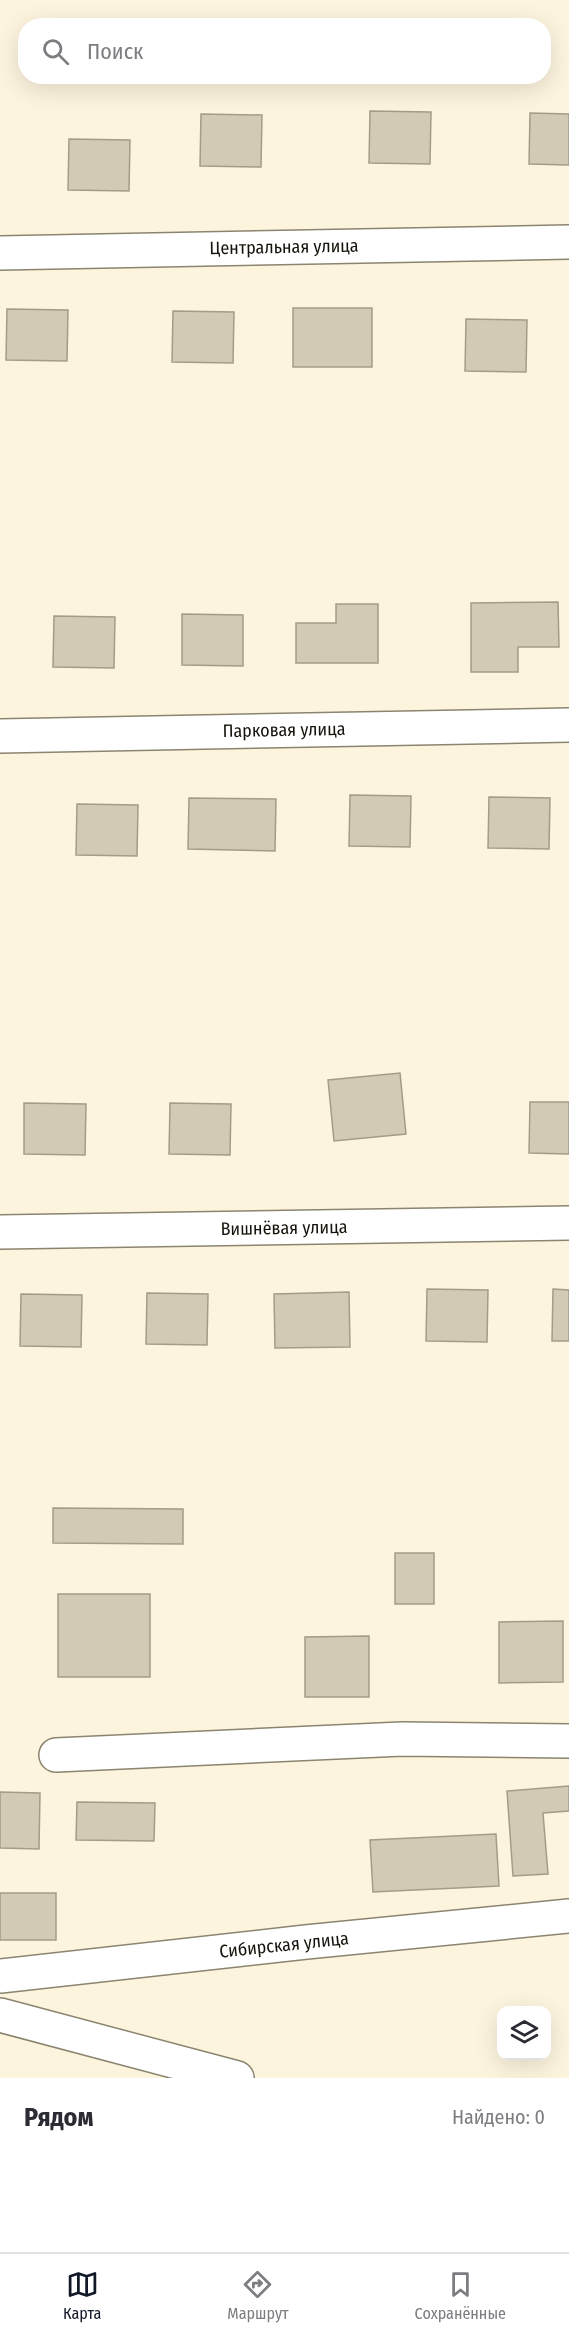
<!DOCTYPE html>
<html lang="ru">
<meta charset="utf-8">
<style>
:root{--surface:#fff;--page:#f2f2f3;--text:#2b2b33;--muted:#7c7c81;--line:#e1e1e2;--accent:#111827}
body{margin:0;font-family:"Fira Sans Condensed",sans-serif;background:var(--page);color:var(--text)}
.controls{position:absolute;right:18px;bottom:18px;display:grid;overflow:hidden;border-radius:12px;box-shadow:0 6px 24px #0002}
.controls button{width:54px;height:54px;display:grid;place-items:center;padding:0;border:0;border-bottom:2px solid var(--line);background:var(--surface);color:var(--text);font:30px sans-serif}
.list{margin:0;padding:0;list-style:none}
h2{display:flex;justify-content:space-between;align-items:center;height:78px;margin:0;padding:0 24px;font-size:26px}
h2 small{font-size:20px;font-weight:400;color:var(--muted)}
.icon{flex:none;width:33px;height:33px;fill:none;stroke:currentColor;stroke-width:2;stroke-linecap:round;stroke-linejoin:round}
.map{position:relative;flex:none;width:569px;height:2078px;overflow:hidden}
.search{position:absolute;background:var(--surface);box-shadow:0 6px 24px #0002;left:18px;right:18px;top:18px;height:66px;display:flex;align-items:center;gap:15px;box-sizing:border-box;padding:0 21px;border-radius:24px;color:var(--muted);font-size:22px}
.sheet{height:174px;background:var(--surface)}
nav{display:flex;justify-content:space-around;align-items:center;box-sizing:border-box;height:84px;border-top:2px solid var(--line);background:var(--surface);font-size:16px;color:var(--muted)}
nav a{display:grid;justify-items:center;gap:3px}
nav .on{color:var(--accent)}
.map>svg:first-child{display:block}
.building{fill:#d2cab4;stroke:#a39c87;stroke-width:1.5}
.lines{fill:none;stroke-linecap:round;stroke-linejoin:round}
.minor-casing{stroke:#8b846f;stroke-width:36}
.minor{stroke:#fff;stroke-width:33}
.labels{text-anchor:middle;stroke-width:6;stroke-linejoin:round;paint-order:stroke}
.street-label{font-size:18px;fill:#16130b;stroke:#fff}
</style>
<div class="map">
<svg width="569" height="2078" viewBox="0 0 569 2078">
<rect width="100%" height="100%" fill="#fcf4dd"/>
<g class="building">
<polygon points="370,111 431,112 430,164 369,163"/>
<polygon points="530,113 569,114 569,165 529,164"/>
<polygon points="201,114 262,115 261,167 200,166"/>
<polygon points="69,139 130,140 129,191 68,190"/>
<rect x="293" y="308" width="79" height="59"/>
<polygon points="7,309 68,310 67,361 6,360"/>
<polygon points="173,311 234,312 233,363 172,362"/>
<polygon points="466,319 527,320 526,372 465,371"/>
<polygon points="558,602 559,647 518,647 518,672 471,672 471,603"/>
<polygon points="336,604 378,604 378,663 296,663 296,623 336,623"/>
<polygon points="182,614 243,615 243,666 182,665"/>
<polygon points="54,616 115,617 114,668 53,667"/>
<polygon points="350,795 411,796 410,847 349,846"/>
<polygon points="489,797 550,798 549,849 488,848"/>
<polygon points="189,798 276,799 275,851 188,849"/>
<polygon points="77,804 138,805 137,856 76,855"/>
<polygon points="400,1073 406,1134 334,1141 328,1080"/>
<polygon points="530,1102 569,1102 569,1154 529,1153"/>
<polygon points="24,1103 86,1104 85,1155 24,1154"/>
<polygon points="170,1103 231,1104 230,1155 169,1154"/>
<polygon points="427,1289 488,1290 487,1342 426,1341"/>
<polygon points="553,1289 569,1290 569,1341 552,1341"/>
<polygon points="349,1292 350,1347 275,1348 274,1294"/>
<polygon points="147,1293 208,1294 207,1345 146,1344"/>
<polygon points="21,1294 82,1295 81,1347 20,1346"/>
<polygon points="53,1508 183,1509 183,1544 53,1543"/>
<rect x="395" y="1553" width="39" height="51"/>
<rect x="58" y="1594" width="92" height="83"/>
<polygon points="563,1621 563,1682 499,1683 499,1622"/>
<polygon points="369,1636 369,1697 305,1697 305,1637"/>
<polygon points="569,1786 569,1811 543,1813 548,1874 513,1876 507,1791"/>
<polygon points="0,1792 40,1793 39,1849 0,1848"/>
<polygon points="77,1802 155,1803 154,1841 76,1840"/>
<polygon points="496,1834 499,1886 373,1892 370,1840"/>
<rect x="0" y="1893" width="56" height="47"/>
</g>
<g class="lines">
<g class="minor-casing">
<g id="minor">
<polyline points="0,253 569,242"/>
<polyline points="0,736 569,725"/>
<polyline points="0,1232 569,1223"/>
<polyline points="56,1755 402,1739 569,1741"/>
<polyline points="0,1976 306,1942 569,1916"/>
<polyline points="0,2015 237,2078"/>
</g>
</g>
<use href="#minor" class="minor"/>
</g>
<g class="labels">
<g class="street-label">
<text transform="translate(284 247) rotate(-1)" y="6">Центральная улица</text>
<text transform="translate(284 730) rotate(-1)" y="6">Парковая улица</text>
<text transform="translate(284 1228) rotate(-1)" y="6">Вишнёвая улица</text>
<text transform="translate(284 1945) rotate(-6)" y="6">Сибирская улица</text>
</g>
</g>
</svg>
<div class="controls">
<button><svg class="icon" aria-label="layers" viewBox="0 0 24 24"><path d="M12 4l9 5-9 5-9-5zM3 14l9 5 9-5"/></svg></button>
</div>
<div class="search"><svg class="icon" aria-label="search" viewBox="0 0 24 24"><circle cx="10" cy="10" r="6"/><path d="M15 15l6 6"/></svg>Поиск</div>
</div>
<section class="sheet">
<h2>Рядом<small>Найдено: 0</small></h2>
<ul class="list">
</ul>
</section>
<nav>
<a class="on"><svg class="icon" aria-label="map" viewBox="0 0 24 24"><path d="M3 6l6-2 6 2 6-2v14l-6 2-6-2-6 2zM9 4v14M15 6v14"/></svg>Карта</a>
<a><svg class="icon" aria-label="directions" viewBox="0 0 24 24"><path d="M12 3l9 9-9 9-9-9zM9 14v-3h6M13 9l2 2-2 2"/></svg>Маршрут</a>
<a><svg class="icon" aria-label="saved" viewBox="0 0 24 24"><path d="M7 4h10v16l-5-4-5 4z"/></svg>Сохранённые</a>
</nav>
